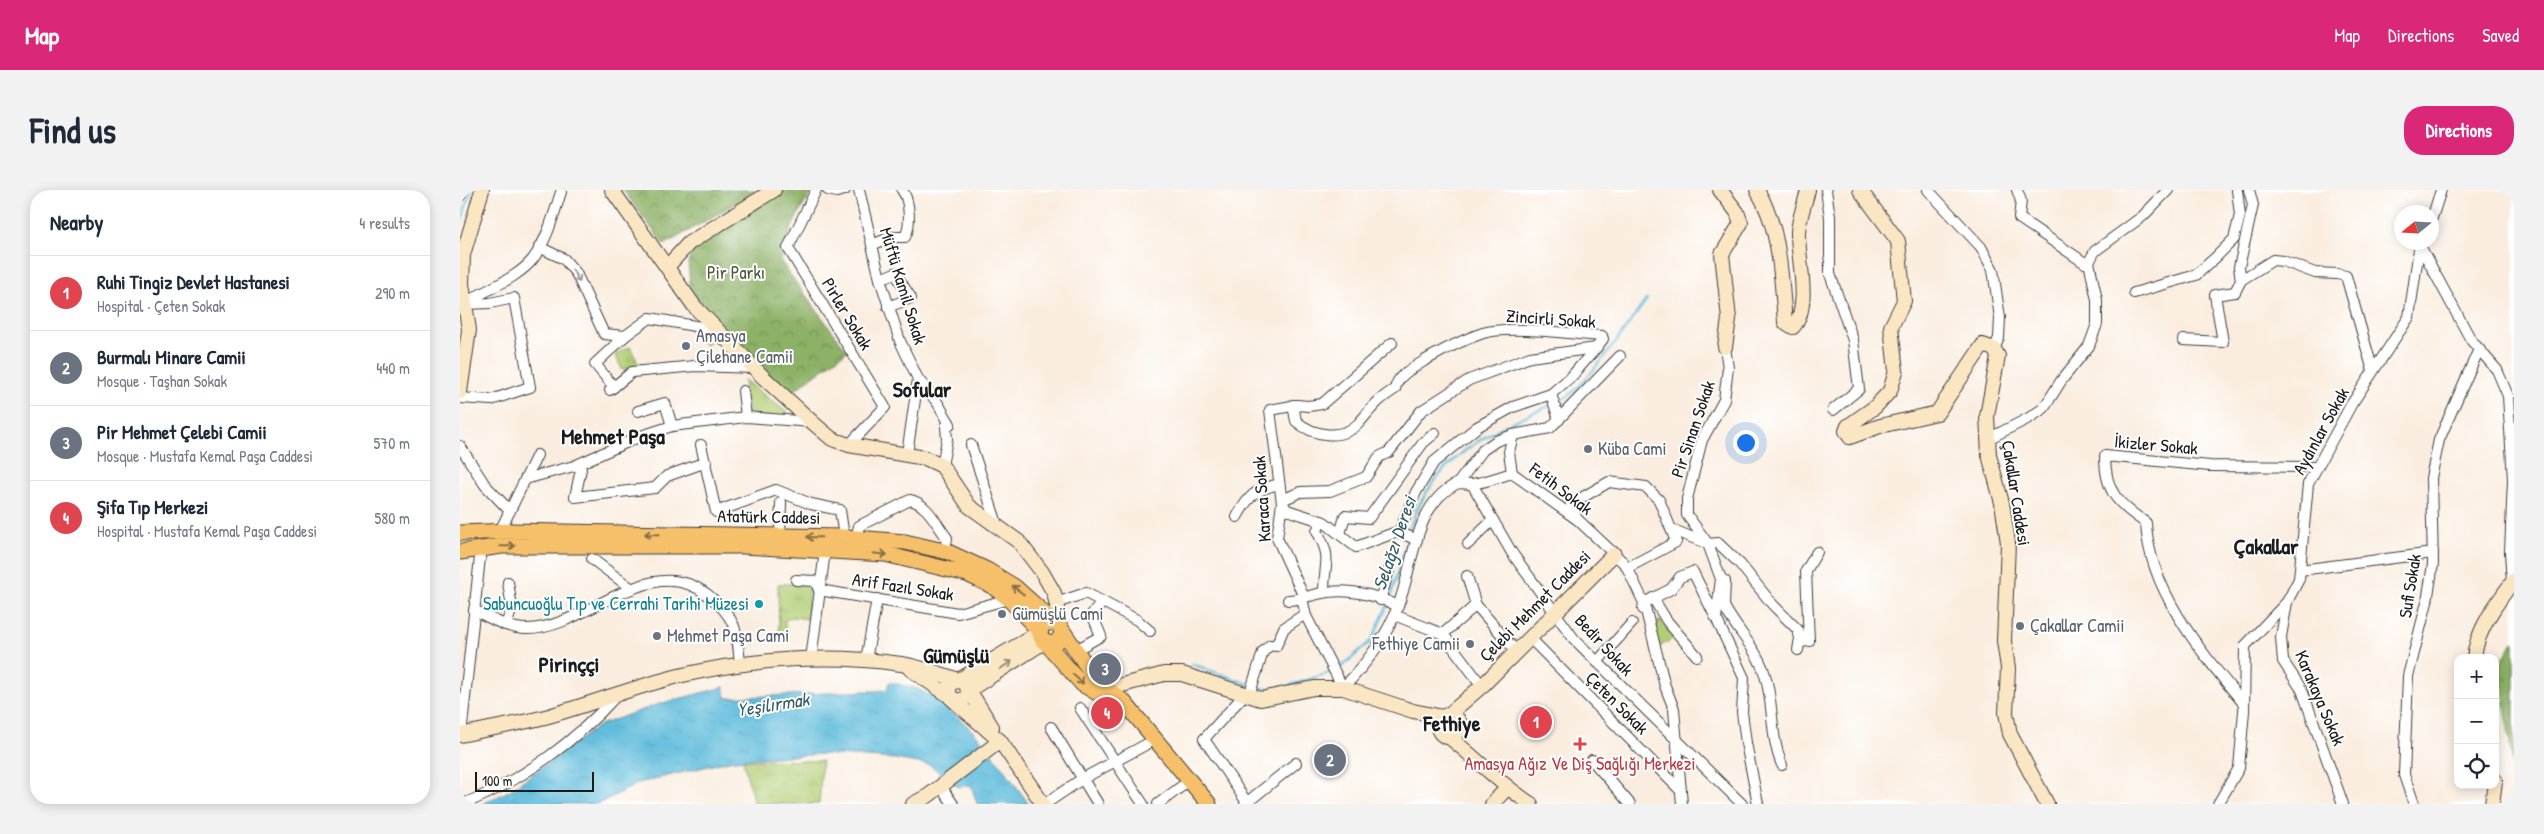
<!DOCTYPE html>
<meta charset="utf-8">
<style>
:root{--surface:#fff;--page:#f2f2f3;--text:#1f2937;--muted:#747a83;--line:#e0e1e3;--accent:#db2777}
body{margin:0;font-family:"Patrick Hand",sans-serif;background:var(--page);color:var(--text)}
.controls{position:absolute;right:15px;bottom:15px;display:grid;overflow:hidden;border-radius:10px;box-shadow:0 2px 12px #0003}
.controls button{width:45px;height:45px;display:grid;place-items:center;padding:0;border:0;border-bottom:1px solid var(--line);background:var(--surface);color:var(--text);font:25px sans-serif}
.compass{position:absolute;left:1934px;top:15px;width:45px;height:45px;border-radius:50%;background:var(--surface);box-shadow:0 2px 12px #0003;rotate:252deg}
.scale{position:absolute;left:15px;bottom:12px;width:119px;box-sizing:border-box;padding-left:5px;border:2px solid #1c1c1c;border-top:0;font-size:14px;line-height:18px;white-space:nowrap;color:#1c1c1c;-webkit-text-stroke:4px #fff;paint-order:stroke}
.you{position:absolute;left:1285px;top:252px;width:18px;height:18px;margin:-12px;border:4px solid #fff;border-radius:50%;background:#1a73e8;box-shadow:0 0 0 8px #1a73e833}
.badge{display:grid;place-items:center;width:32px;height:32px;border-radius:50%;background:var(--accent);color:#fff;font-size:16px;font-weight:700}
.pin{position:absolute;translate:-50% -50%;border:2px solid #fff;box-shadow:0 1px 5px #0006}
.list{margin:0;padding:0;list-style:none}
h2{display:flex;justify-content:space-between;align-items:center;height:65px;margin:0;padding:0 20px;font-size:21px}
h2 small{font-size:16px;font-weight:400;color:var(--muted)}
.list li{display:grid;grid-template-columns:32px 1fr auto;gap:15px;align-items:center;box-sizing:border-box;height:75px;padding:0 20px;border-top:1px solid var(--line)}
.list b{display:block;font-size:19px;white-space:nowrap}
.list p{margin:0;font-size:16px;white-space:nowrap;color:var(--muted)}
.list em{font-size:16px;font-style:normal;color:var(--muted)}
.icon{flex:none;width:28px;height:28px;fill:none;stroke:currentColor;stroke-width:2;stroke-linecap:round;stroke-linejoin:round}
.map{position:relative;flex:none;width:2054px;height:614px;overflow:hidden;border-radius:20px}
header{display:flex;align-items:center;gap:30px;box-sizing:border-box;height:70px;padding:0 25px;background:var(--accent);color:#fff}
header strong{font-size:24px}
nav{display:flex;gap:28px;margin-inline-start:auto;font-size:18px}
.intro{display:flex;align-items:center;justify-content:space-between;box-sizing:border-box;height:120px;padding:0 30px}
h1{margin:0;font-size:35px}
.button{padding:12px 22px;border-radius:20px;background:var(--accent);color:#fff;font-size:18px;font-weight:700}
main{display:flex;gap:30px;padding:0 30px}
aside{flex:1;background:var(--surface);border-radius:20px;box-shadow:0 2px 12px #0003}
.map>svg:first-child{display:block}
.grass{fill:url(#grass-tufts);stroke:#677548}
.forest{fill:url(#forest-crowns);stroke:#546641}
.water{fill:url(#water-ripples);stroke:#3c6c7c}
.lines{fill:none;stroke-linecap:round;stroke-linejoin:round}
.stream{stroke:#5dbbdb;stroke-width:2.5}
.street-casing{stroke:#3d3b39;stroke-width:12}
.secondary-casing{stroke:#3d3b39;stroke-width:16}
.primary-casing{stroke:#3d3b39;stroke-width:17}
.street{stroke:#fff;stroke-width:10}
.secondary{stroke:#fbe6c4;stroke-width:14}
.primary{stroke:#f6c06b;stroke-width:15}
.oneway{stroke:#999}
.oneway2{stroke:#896e44}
.oneway3{stroke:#978b78}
.worship-dot{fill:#6b7280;stroke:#fff;stroke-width:2}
.culture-dot{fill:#0f9aa8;stroke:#fff;stroke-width:2}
.health-dot{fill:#e0444e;stroke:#fff;stroke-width:2}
.labels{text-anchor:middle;stroke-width:4;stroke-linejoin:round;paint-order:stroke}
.park-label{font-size:18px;fill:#505a3b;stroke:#fff}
.street-label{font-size:18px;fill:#1c1c1c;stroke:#fff}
.worship-label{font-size:18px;fill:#5b616d;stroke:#fff;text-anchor:start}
.culture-label{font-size:18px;fill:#0d838f;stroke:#fff;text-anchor:end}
.health-label{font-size:18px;fill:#be3a42;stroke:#fff}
.water-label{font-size:19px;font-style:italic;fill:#365c68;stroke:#fff}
.district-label{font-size:22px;font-weight:bold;fill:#1c1c1c;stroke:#fff}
</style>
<header>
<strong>Map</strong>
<nav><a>Map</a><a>Directions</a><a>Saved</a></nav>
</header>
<div class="intro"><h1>Find us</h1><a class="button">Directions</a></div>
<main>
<aside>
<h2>Nearby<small>4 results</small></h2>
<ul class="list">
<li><span class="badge" style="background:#e0444e">1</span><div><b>Ruhi Tingiz Devlet Hastanesi</b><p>Hospital · Çeten Sokak</p></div><em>290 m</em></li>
<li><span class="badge" style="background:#6b7280">2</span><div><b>Burmalı Minare Camii</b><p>Mosque · Taşhan Sokak</p></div><em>440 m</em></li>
<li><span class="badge" style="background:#6b7280">3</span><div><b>Pir Mehmet Çelebi Camii</b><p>Mosque · Mustafa Kemal Paşa Caddesi</p></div><em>570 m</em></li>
<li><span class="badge" style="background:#e0444e">4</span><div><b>Şifa Tıp Merkezi</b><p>Hospital · Mustafa Kemal Paşa Caddesi</p></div><em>580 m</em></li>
</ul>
</aside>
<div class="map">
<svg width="2054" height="614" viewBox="0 0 2054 614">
<defs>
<pattern id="grass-tufts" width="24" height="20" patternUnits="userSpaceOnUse" patternTransform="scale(1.25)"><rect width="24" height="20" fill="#b2ce74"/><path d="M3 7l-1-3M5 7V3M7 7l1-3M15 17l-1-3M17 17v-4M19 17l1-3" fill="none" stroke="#98b064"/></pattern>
<pattern id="forest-crowns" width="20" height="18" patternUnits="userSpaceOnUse" patternTransform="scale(1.25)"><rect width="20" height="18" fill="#8db166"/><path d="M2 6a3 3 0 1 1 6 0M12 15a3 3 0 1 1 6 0" fill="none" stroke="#728f53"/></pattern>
<pattern id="water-ripples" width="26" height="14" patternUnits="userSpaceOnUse" patternTransform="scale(1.25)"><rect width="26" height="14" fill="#5dbbdb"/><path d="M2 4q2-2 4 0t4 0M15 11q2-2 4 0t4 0" fill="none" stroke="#50a0bb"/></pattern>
</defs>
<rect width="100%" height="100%" fill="#fff"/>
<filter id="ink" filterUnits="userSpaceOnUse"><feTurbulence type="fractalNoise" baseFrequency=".02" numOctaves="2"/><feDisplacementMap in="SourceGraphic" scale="10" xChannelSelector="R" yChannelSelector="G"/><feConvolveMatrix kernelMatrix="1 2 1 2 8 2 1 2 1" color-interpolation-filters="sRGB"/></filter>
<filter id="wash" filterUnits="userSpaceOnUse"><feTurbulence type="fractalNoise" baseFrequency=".0096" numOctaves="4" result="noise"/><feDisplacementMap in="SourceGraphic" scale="20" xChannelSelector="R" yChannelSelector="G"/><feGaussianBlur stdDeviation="1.12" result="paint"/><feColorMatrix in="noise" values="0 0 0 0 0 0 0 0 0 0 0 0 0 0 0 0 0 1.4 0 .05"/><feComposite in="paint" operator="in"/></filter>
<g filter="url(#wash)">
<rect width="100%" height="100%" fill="#faeddf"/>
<g class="grass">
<polygon points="227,137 256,146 245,155"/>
<polygon points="170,157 178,173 162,180 155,164"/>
<polygon points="284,190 328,223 327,228 288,226"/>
<polygon points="318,394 349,394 348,429 333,427 325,430 325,444 319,444"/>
<polygon points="1200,431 1214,448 1199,457 1193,433"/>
<polygon points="283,570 362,571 359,614 294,614"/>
</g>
<g class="forest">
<polygon points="163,0 299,0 204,55"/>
<path d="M325 0H347L352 2C337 24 326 46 321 72L387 161 328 205 277 154 235 106 230 95 228 73 234 56 253 41Z"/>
<polygon points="2054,450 2054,588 2040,474"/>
</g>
<polygon class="water" points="429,492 455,498 474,507 498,527 523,551 569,614 517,614 511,595 499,597 470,575 435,569 362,564 273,570 179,593 138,614 22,614 49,601 140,535 199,514 264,497 266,508 427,500"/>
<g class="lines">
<g class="stream">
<polyline points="0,36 11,0"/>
<path d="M1097 213C1123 202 1169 133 1187 109"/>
<path d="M948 344C968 273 1027 240 1092 215"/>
<polyline points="930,409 947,350"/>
<polyline points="732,474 791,495"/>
<polyline points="878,480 912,450 928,414"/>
<polyline points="796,497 815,500"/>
<polyline points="825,497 872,482"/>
</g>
</g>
</g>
<g filter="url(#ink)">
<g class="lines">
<g class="street-casing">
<g id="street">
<polyline points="356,0 328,58 425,217 389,255"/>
<polyline points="368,0 377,2 385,0"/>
<polyline points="399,0 420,89 440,151 458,189 477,212 490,234 486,236 487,249 482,276"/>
<polyline points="1366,0 1370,27 1370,84 1393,150 1399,199 1373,220"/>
<polyline points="1468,0 1521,57 1533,80 1540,128 1539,148 1534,159"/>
<polyline points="1557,0 1561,11 1559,28 1625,73 1629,72"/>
<polyline points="1789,0 1793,15 1779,77 1781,90 1813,70 1823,71 1855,83 1877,84 1886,86 1913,181"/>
<polyline points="0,6 2,0"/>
<polyline points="1972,28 1981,0"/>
<polyline points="1959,54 2011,150 2037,180 2048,206 2053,290 2050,362 2052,392"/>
<path d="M412 55 431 47H445C451 36 450 10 442 0"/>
<polyline points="79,57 104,69 116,83 144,144 165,146"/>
<polyline points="420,89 435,83 451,108 428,117"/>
<polyline points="1674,103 1736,85 1755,68 1774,49 1780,25 1777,0"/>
<path d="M6 113C26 99 57 89 73 69 87 50 94 24 101 2"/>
<polyline points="1723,150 1763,152 1755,105 1775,102 1781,90"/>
<path d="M932 153 862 214 848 216 837 215 810 220 822 313 817 348 843 405 842 408 846 426 883 498C906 474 927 447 938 416 954 376 953 316 996 294 1001 292 1006 294 1011 294 1024 293 1039 287 1052 283L1118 330 1166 375 1184 413 1205 496 1214 519 1222 614"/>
<polyline points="1265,157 1268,178 1264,210 1242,250 1227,309 1227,325 1248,354 1261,389 1256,428 1284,488 1282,522 1286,553 1298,614"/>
<polyline points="154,197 135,174 165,146 190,128 257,140"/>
<polyline points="150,200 172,182 235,176 295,178"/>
<polyline points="283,201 286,227"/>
<polyline points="1091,204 1099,230"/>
<polyline points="0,208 31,210 70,197 54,108 30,113 5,114"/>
<path d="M833 215 836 231C853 246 882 251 899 233 913 217 916 211 935 199 938 184 952 179 964 171 983 160 1002 150 1023 143 1048 135 1113 144 1142 146L1143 149 1136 158 1070 167 1009 190 961 221 929 262 919 267 906 287 870 301 840 302 825 309 822 313 827 320 864 332 896 357 934 343 939 342 957 350"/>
<polyline points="178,221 205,213 212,236"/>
<polyline points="1528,249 1569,228 1584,218 1601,191 1629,156 1637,134 1637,110 1629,72 1635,61 1683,26 1708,0"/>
<polyline points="241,255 256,322 316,300 351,314 380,320 384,347"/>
<polyline points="511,255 538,337"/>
<polyline points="0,256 25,295 50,321"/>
<polyline points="447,264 458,189"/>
<polyline points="119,274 121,279 115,307 195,298 207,286 246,272"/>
<polyline points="1052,283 1049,262 1053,245"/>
<polyline points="65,289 114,276 181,246 212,236 286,227 352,232"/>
<polyline points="998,293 1023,260 1036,251 1053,245 1090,238 1160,166"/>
<polyline points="1012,294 1052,363 1114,449 1282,614"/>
<path d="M777 327C789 305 795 300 819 294"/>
<polyline points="1117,329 1111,314 1149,292 1186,297 1199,310 1211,339"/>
<path d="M861 331 857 341C873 371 864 370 864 402"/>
<polyline points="40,341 77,265"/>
<polyline points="939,342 956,302 974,272 1017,237 1053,217 1091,204 1112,186 1136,158"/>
<polyline points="880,344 885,326 909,328 963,253 975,243"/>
<polyline points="320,346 321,312"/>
<path d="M396 348 399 336 450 310C467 313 477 335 487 348L485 361"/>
<polyline points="1008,354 1033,330"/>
<polyline points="132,369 172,399"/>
<polyline points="1167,378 1216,352 1211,339 1248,354 1258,353 1280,374 1313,415 1338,440 1340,448 1338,460"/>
<polyline points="1840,380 1973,363"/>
<polyline points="1007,386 1016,415 1056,461"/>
<path d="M1261 389 1265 391 1264 416C1276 440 1297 458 1305 485 1314 514 1310 547 1322 575"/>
<polyline points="336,390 355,391 359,400 498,423 549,409"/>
<polyline points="1193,408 1207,431 1237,466"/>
<path d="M828 410C839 410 851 405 862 403 888 398 915 405 938 416"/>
<polyline points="920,410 932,370"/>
<polyline points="1827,412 1821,447 1823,471 1842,500 1883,614"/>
<polyline points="596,413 626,403 677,430 690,441"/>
<polyline points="1183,419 1184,413 1211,399 1220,387 1233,382 1256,428"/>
<path d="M14 420C30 428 48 439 67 439 127 439 189 359 248 405 276 427 277 440 280 474"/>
<polyline points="934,425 983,444 1022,496"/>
<polyline points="46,435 52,418 48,392"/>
<polyline points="983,444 1016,415"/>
<polyline points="1069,447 1221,601"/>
<polyline points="1340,452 1349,451 1346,381 1357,362"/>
<polyline points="623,456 641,446 632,424 643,412"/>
<polyline points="351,469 365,361"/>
<polyline points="406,470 417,409"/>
<polyline points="1137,472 1172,433"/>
<polyline points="785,504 744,549 788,614"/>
<polyline points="789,506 803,462 810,455 816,456 824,438 845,424"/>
<path d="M1784 514C1743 464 1689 401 1686 333 1658 313 1645 303 1645 266L1750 276 1857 277"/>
<polyline points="620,518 683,614"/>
<polyline points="591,537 638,614"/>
<polyline points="1,545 21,358"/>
<polyline points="1132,570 1170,614"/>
<polyline points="480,595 493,614"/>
<path d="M3 614C62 591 116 551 158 504"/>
<polyline points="585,614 622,589 687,554"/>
<polyline points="698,614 722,596"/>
<polyline points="785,614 836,573"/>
<polyline points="1758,614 1779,578 1784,521 1785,456 1827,412 1839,389 1848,294 1891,215 1949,127 1960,52"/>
<polyline points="1954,614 1944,585 1948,486 1967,412 1973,374 1971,288 1979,250 2019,159"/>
</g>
</g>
<g class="secondary-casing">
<g id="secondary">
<polyline points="152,0 235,117 304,188 352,232 372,249 389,255 465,268 482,276 509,316 559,352 582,382 594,403 597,416 596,433"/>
<polyline points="1260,0 1277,22 1281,33 1262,64 1269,129 1265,157"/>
<path d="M1297 0C1321 39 1321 88 1325 132L1333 137C1352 117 1337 65 1338 42 1339 28 1345 13 1348 0"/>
<polyline points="1400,0 1438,51 1444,111 1431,137 1436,181 1430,201 1415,217 1388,236 1386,241 1390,247 1420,236 1477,223 1523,155 1534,159 1538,166 1527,226 1529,265 1542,313 1548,353 1544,451 1548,478 1546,523 1550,544 1587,614"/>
<polyline points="207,77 229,53 314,0"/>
<polyline points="0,202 9,140 2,94 3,65 22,0"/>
<path d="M2014 468C2016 441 2038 411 2054 390"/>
<polyline points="450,479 491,507"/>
<polyline points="647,499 704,484 722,484 801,509 854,498 883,498 953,521 983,527"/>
<path d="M495 510H503L508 505 507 495 502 491 492 492C488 497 488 502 491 508L540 551 583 614"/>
<circle cx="989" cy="536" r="11"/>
<polyline points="987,526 1022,496 1154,364"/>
<polyline points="532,537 509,500 584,452"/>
<path d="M0 545C28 539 57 534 85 527 131 514 176 496 223 485 292 469 369 463 441 474 460 477 480 484 499 490L580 442"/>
<path d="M989 547C1017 569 1041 595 1071 614"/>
<polyline points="453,614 468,606 540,551"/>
<polyline points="1032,614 1047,598"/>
<polyline points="2032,614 2035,591"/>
</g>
</g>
<g class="primary-casing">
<g id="primary">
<polyline points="0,343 49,341 384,347 445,352 488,362 527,380 555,397 594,432"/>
<polyline points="0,362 42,356 283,356 425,364 507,384 532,396 549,409 580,442"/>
<path d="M602 443 598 451 592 454 583 451C578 444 580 437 587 432L598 434 637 491 664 512 749 614"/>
<polyline points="586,453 622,494 644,507"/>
</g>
</g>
<use href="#street" class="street"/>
<use href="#secondary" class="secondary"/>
<use href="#primary" class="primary"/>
</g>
<defs><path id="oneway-shaft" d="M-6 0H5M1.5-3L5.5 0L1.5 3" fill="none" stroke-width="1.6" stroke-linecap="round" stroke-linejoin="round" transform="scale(1.25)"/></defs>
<use class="oneway" href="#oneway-shaft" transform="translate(116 86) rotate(60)"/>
<g class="oneway2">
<use href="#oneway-shaft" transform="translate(192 344) rotate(-179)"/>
<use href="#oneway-shaft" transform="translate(354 347) rotate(-179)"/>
<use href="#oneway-shaft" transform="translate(48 356) rotate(-1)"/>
<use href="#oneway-shaft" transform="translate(420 364) rotate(6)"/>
<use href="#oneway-shaft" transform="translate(558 400) rotate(-141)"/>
<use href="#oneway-shaft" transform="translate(618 489) rotate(42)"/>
</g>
<use class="oneway3" href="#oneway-shaft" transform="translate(546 475) rotate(-33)"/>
</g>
<g class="worship-dot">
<circle cx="226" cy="156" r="5"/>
<circle cx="1128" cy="259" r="5"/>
<circle cx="542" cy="424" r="5"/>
<circle cx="1560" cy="436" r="5"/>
<circle cx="197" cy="446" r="5"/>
<circle cx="1010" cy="454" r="5"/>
</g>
<circle class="culture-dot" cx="299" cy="414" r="5"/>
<path class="health-dot" d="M1117.5 546.5h5v5h5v5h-5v5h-5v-5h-5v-5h5z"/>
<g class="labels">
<g class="park-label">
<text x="276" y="89">Pir Parkı</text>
</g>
<g class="street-label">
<text transform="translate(443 96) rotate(73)" y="6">Müftü Kamil Sokak</text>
<text transform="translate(387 124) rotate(59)" y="6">Pirler Sokak</text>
<text transform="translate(1091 129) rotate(4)" y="6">Zincirli Sokak</text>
<text transform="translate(1233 239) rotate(-71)" y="6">Pir Sinan Sokak</text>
<text transform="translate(1861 241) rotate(-61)" y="6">Aydınlar Sokak</text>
<text transform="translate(1696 255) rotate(5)" y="6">İkizler Sokak</text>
<text transform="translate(1101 299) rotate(37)" y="6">Fetih Sokak</text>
<text transform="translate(1556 303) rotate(81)" y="6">Çakallar Caddesi</text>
<text transform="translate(802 309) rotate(-94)" y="6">Karaca Sokak</text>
<text transform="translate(309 327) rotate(1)" y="6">Atatürk Caddesi</text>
<text transform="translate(1950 396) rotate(-81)" y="6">Sufi Sokak</text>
<text transform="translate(443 397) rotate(9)" y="6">Arif Fazıl Sokak</text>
<text transform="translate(1075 416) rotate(-45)" y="6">Çelebi Mehmet Caddesi</text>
<text transform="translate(1144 455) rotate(47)" y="6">Bedir Sokak</text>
<text transform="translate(1860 508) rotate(67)" y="6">Karakaya Sokak</text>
<text transform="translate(1157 513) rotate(45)" y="6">Çeten Sokak</text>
</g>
<g class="worship-label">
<text x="236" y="152">Amasya<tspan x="236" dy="21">Çilehane Camii</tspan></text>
<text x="1138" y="265">Küba Cami</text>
<text x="552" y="430">Gümüşlü Cami</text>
<text x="1570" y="442">Çakallar Camii</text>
<text x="207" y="452">Mehmet Paşa Cami</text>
<text x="1000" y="460" text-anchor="end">Fethiye Camii</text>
</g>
<g class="culture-label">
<text x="289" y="420">Sabuncuoğlu Tıp ve Cerrahi Tarihi Müzesi</text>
</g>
<g class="health-label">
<text x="1120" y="580">Amasya Ağız Ve Diş Sağlığı Merkezi</text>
</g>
<g class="water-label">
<text transform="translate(934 353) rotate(-71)" y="7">Selağzı Deresi</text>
<text transform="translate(313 514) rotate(-9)" y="7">Yeşilırmak</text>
</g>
<g class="district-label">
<text x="462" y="207">Sofular</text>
<text x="153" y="254">Mehmet Paşa</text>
<text x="1806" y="364">Çakallar</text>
<text x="496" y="473">Gümüşlü</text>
<text x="109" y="482">Pirinççi</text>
<text x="992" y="541">Fethiye</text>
</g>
</g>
</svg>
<div class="controls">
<button>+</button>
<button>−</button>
<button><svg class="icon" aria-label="locate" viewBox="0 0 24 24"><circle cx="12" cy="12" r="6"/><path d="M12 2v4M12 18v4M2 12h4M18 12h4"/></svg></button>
</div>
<svg class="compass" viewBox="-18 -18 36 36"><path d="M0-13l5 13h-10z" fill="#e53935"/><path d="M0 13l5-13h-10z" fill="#747a83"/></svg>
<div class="scale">100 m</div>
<div class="you"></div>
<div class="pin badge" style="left:1076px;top:532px;background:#e0444e">1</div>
<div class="pin badge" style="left:870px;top:570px;background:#6b7280">2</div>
<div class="pin badge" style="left:645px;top:479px;background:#6b7280">3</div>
<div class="pin badge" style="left:647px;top:523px;background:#e0444e">4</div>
</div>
</main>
